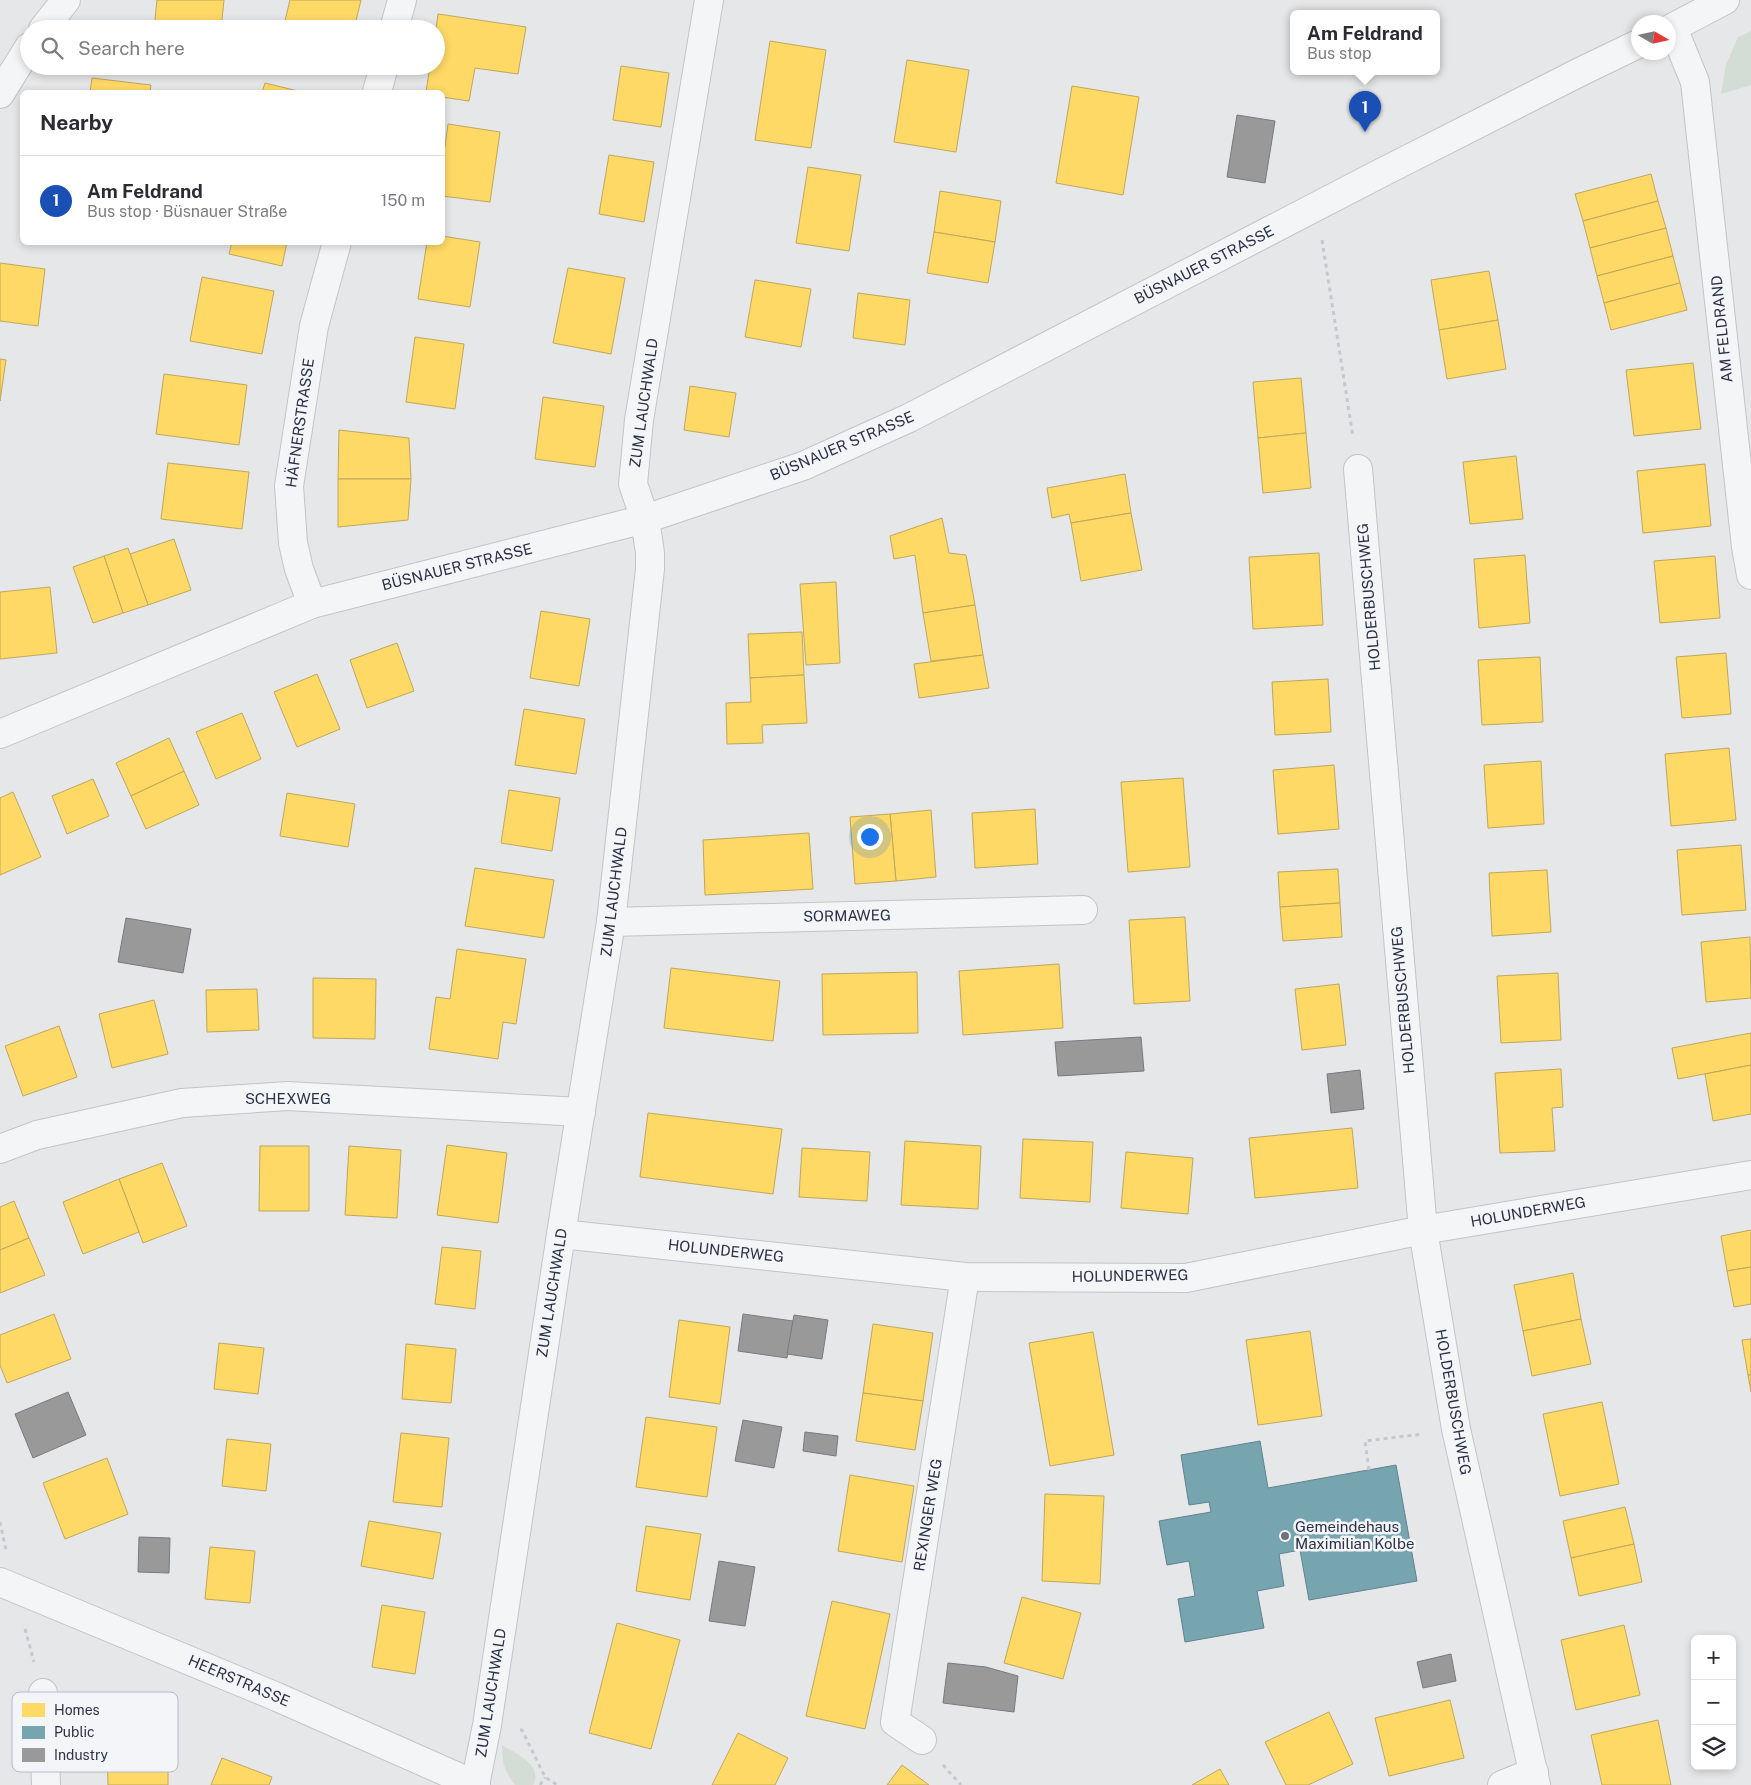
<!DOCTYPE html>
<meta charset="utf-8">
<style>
:root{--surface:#fff;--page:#f7f7f7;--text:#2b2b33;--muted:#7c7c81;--line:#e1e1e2;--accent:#2563eb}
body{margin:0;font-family:"Public Sans",sans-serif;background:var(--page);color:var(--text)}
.controls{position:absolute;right:15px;bottom:15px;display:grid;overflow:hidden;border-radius:8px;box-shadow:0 2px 8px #0003}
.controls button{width:45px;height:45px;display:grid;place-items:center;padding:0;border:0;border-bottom:1px solid var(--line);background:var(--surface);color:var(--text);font:25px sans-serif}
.compass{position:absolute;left:1631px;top:15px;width:45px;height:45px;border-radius:50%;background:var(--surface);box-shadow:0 2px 8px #0003;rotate:99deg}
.you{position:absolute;left:869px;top:836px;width:18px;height:18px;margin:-12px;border:4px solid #fff;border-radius:50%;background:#1a73e8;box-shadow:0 0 0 8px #1a73e833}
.badge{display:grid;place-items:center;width:32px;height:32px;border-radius:50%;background:var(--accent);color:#fff;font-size:16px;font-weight:700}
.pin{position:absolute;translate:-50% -41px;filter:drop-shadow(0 1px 2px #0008)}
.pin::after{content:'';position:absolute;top:26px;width:18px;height:15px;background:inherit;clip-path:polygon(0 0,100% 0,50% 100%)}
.popup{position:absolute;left:1290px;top:10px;width:150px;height:65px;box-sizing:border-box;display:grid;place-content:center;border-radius:8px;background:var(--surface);filter:drop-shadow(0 1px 4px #0005);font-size:16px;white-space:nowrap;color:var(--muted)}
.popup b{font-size:19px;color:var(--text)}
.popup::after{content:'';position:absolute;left:50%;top:100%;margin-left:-10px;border:10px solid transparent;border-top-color:var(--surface)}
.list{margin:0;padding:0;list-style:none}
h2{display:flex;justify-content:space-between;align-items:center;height:65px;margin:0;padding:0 20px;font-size:21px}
h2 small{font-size:16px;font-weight:400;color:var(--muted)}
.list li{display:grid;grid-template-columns:32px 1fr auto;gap:15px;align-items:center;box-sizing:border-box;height:90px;padding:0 20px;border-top:1px solid var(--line)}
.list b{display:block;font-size:19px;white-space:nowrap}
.list p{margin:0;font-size:16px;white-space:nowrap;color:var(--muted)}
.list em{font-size:16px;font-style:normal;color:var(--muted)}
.icon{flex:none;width:28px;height:28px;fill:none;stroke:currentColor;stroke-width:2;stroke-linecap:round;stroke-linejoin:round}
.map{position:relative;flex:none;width:1751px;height:1785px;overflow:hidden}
.search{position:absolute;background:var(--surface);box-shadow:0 2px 8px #0003;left:20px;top:20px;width:425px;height:55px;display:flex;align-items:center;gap:12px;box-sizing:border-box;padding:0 18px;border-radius:28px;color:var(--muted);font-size:19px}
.panel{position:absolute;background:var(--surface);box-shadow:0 2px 8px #0003;left:20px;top:90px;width:425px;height:155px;border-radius:8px}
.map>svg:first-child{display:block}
.green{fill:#d4ddd5}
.homes{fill:#ffd966;stroke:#bfa75c}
.public{fill:#76a5af;stroke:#60828f}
.industry{fill:#999;stroke:#787a80}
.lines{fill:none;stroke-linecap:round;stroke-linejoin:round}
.minor-casing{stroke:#c2c4c7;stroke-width:30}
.tertiary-casing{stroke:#c2c4c7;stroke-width:30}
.path{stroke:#c7c8cd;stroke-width:3;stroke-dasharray:4 4;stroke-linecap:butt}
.minor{stroke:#f4f5f7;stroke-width:28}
.tertiary{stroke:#f4f5f7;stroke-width:28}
.poi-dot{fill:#6c717e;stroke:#f3f5f9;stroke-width:2}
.labels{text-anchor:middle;stroke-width:5;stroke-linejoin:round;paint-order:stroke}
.street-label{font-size:15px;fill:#2b3144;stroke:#f3f5f9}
.poi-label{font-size:15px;fill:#2b3144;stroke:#f3f5f9;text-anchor:start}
.key{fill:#f3f5f9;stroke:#b7bac3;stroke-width:1}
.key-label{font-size:14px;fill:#2b3144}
</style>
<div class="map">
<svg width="1751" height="1785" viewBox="0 0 1751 1785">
<rect width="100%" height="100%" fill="#e5e7e9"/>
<g class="green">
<polygon points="1751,31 1751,85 1721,94 1726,65 1738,37"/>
<path d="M502 1745C515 1753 544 1765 533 1785H515C504 1771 502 1762 502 1745Z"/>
</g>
<g class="homes">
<polygon points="157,0 224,0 221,29 154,29"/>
<polygon points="290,0 361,0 354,29 283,29"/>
<polygon points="438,14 526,27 518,74 475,68 469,101 442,97 442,92 426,92 430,66 436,66 436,29"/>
<polygon points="770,41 826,50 811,148 755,140"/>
<polygon points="907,60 969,70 956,152 894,142"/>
<polygon points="318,66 344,66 343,73"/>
<polygon points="621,66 669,73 661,127 613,120"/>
<polygon points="92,78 151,85 150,92 90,92"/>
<polygon points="265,83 302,92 262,92"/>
<polygon points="1072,86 1139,97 1123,195 1056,183"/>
<polygon points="448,124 500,132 490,202 442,196 442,167"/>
<polygon points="609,155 654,162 644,222 599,214"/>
<polygon points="808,167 861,175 849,251 796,243"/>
<polygon points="1651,174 1658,201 1583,221 1575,194"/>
<polygon points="940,191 1001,201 995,242 934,232"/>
<polygon points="1658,201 1666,228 1590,248 1583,221"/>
<polygon points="1666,228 1673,256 1597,276 1590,248"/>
<polygon points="934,232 995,242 988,283 927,273"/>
<polygon points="442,236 480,242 470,307 418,299 427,242 442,242"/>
<polygon points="232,242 287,242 282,266 229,254"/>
<polygon points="1673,256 1680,283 1604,303 1597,276"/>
<polygon points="0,263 45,269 38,326 0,321"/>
<polygon points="568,268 625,278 611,354 553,343"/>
<polygon points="1489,271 1498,320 1439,330 1431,280"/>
<polygon points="202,277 274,291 262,354 190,341"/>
<polygon points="755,280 811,289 801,347 745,337"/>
<polygon points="1680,283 1687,310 1611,330 1604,303"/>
<polygon points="858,293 910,300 905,345 853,338"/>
<polygon points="1498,320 1506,369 1447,379 1439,330"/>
<polygon points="415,337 464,344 455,409 406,402"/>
<polygon points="0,359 6,360 0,401"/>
<polygon points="1693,363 1701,429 1634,436 1626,370"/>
<polygon points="164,374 247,385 239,445 156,434"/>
<polygon points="1301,378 1306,433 1258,438 1253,382"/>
<polygon points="690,386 736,393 729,437 684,430"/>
<polygon points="543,397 604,406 595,467 535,459"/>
<polygon points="339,430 409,438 411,479 338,479"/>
<polygon points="1306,433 1311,488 1263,493 1258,438"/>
<polygon points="1516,456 1523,519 1470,524 1463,462"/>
<polygon points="168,463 249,472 242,529 161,519"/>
<polygon points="1705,464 1711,526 1643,533 1637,471"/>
<polygon points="1125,474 1131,513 1071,523 1069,514 1052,518 1047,488"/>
<polygon points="338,479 411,479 408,520 338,527"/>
<polygon points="1131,513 1142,570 1081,581 1071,523"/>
<polygon points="942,518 949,553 966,555 975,605 923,613 915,555 894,559 890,536"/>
<polygon points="174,539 191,590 148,605 130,554"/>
<polygon points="128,548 148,605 123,613 104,556"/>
<polygon points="1319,553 1323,625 1253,629 1249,557"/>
<polygon points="1525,555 1530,623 1479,628 1474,559"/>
<polygon points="104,556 123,613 93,623 73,567"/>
<polygon points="1715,556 1720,618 1660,623 1654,561"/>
<polygon points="836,582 840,663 806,665 800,584"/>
<polygon points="50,587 57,653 0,659 0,592"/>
<polygon points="975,605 983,655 931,661 923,613"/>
<polygon points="541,611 590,619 579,686 530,678"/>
<polygon points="802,632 804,675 750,678 748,634"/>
<polygon points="397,643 414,691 367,708 350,660"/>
<polygon points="1726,653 1731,714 1682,718 1676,657"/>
<polygon points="983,655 989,688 919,698 914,664"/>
<polygon points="1540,657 1543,722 1482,725 1478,660"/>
<polygon points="317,674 340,729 297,747 274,692"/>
<polygon points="804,675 807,723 762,725 763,743 727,744 726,703 751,702 750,678"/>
<polygon points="1328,679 1331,732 1275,735 1272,682"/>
<polygon points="524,709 585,719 576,774 515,765"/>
<polygon points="242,713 261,759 216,779 196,732"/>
<polygon points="169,738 184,771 131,796 116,763"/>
<polygon points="1729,748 1736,820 1671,826 1665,754"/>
<polygon points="1541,761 1544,824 1488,828 1484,765"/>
<polygon points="1334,765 1339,829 1278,834 1273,770"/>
<polygon points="184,771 199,805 146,829 131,796"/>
<polygon points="1183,778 1190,867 1128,872 1121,782"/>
<polygon points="93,779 109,816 67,834 52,796"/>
<polygon points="509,790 560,798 552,851 501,843"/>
<polygon points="13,792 41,857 0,875 0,798"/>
<polygon points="287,793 355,804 348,847 280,836"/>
<polygon points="1035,809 1038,864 975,868 972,813"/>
<polygon points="931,810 936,877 896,881 890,814"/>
<polygon points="890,814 896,881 855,884 850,817"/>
<polygon points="809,833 813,889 705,895 703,840"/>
<polygon points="1741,845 1746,910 1682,915 1677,850"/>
<polygon points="475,868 554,880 544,938 465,926"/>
<polygon points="1338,869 1340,903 1280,907 1278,872"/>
<polygon points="1547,870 1551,932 1492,936 1489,873"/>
<polygon points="1340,903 1342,937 1283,941 1280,907"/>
<polygon points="1185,917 1190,1001 1134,1004 1129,920"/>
<polygon points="1750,937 1751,998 1706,1002 1701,942"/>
<polygon points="457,949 526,959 516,1024 503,1022 498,1059 429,1049 436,997 450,999"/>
<polygon points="1059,964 1063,1028 963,1035 959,971"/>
<polygon points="671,968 780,981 773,1041 664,1028"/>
<polygon points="917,972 918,1033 823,1035 822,974"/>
<polygon points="1558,973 1561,1040 1501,1043 1497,976"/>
<polygon points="313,978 376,979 375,1039 313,1038"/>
<polygon points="1339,984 1346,1045 1302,1050 1295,989"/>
<polygon points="257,989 259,1030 207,1032 206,990"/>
<polygon points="154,1000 168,1054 112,1068 99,1014"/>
<polygon points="59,1026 77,1077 23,1096 5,1046"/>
<polygon points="1751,1033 1751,1065 1678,1079 1672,1048"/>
<polygon points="1751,1065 1751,1114 1713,1121 1705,1074"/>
<polygon points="1561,1069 1563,1107 1552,1108 1555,1151 1500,1153 1495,1073"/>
<polygon points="648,1113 782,1129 773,1194 640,1177"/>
<polygon points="1352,1128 1358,1188 1255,1198 1249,1138"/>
<polygon points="1023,1139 1093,1142 1090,1202 1020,1198"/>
<polygon points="905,1141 981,1146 978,1209 901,1205"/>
<polygon points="447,1145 507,1153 498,1223 437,1215"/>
<polygon points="260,1146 309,1146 309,1211 259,1211"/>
<polygon points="349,1146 401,1150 397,1218 345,1215"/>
<polygon points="802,1148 870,1152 867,1201 799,1197"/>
<polygon points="1126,1152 1193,1158 1188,1214 1121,1208"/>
<polygon points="162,1163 187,1226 143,1243 119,1179"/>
<polygon points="119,1179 139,1232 83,1254 63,1202"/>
<polygon points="14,1201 29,1238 0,1250 0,1207"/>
<polygon points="1751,1230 1751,1267 1727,1271 1721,1236"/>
<polygon points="29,1238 45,1275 0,1293 0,1250"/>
<polygon points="442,1247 481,1251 475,1309 435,1304"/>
<polygon points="1751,1267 1751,1304 1734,1307 1727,1271"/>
<polygon points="1573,1273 1581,1319 1523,1331 1514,1285"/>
<polygon points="54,1314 71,1359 7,1383 0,1365 0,1335"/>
<polygon points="1581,1319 1591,1364 1532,1376 1523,1331"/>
<polygon points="679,1320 730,1327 720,1404 669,1397"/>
<polygon points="873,1324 933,1333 923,1401 863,1393"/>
<polygon points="1310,1331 1322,1416 1258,1425 1246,1340"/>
<polygon points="1093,1332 1114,1455 1050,1466 1029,1343"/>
<polygon points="1751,1339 1751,1375 1748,1375 1742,1340"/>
<polygon points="219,1343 264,1348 258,1394 214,1389"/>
<polygon points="406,1344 456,1349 451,1403 402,1399"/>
<polygon points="1748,1375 1751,1375 1751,1392"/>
<polygon points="863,1393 923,1401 915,1450 856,1441"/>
<polygon points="1602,1402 1619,1484 1560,1496 1543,1414"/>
<polygon points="646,1417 717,1427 707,1497 636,1487"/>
<polygon points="401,1433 449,1438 442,1507 393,1502"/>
<polygon points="227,1439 271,1444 266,1491 222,1486"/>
<polygon points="107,1458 128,1514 65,1539 43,1483"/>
<polygon points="850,1475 914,1486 902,1562 838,1551"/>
<polygon points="1045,1494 1104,1496 1100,1584 1042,1581"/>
<polygon points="1625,1507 1634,1544 1571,1558 1563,1521"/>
<polygon points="369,1521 441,1533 433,1579 361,1566"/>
<polygon points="646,1526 701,1534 690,1600 636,1591"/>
<polygon points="1634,1544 1642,1582 1579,1596 1571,1558"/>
<polygon points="210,1547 255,1551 250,1603 205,1599"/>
<polygon points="1022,1597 1081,1613 1063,1679 1004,1663"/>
<polygon points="832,1601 890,1614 865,1729 806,1716"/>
<polygon points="382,1605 425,1612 415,1674 372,1667"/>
<polygon points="617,1623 680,1640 651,1749 589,1733"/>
<polygon points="1624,1625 1640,1695 1576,1710 1561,1640"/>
<polygon points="1450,1700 1464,1758 1389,1776 1375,1718"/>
<polygon points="1329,1712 1353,1764 1308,1785 1286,1785 1265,1742"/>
<polygon points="1658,1720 1671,1785 1602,1785 1591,1735"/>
<polygon points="738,1733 788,1758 775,1785 712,1785"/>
<polygon points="168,1737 168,1785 108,1785 107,1738"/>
<polygon points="222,1758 272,1777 269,1785 211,1785"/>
<polygon points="902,1765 929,1785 887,1785"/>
<polygon points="1220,1769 1229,1785 1192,1785"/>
</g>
<polygon class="public" points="1260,1441 1268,1488 1396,1465 1417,1581 1309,1600 1300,1550 1279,1554 1284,1586 1257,1591 1264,1628 1185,1642 1178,1599 1195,1596 1189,1561 1167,1565 1159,1521 1211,1512 1209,1502 1189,1505 1181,1455"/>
<g class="industry">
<polygon points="1237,115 1275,121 1265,183 1227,177"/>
<polygon points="126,918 191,929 183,973 118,962"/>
<polygon points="1141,1037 1144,1071 1058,1076 1055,1042"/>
<polygon points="1360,1070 1364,1109 1331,1113 1327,1074"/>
<polygon points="743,1314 793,1321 787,1358 738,1351"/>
<polygon points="794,1315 828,1320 822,1359 787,1354"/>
<polygon points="68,1392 86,1435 33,1458 15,1414"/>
<polygon points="743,1420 782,1427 774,1468 735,1461"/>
<polygon points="805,1432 838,1436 836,1456 803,1451"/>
<polygon points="139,1537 170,1538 169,1573 138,1572"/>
<polygon points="719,1561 755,1567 745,1626 709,1621"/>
<polygon points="1451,1654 1456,1681 1423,1688 1417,1662"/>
<polygon points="948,1663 986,1667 1018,1676 1014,1712 943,1703"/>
</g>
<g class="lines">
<g class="minor-casing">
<g id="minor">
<polyline points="1673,28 1695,82 1746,547 1751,575"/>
<polyline points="43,29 66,0"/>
<polyline points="394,29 402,0"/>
<polyline points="377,92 384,66"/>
<polyline points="0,94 29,47"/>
<polyline points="1358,469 1423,1230 1456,1429 1536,1785"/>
<polyline points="312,604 299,569 293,543 289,486 314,326 337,242"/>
<polyline points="611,922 1083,910"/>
<polyline points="0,1149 37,1135 182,1103 288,1096 581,1112"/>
<polyline points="561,1234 965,1277 1186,1278 1423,1230 1751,1175"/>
<polyline points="0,1582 277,1697 476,1785"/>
<polyline points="43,1693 46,1785"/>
<polyline points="922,1740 895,1722 965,1277"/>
<polyline points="475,1785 487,1725 561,1234 611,922 650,569 650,553 645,519 633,484 639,420 709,0"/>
<polyline points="1502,1785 1534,1772"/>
</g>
</g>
<g class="tertiary-casing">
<g id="tertiary">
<polyline points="1668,30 1725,0"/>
<polyline points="0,734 312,604 645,519 803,466 909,418 1377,175 1582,71 1638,44"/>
</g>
</g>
<g class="path">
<polyline points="1322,240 1353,437"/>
<polyline points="1369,1470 1365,1441 1423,1434"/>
<polyline points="0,1522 6,1550"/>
<polyline points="25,1629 34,1662"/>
<polyline points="520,1730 522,1730 545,1777 557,1785"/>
<polyline points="943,1765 961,1785"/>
<polyline points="540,1785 545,1777"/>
</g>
<use href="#minor" class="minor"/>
<use href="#tertiary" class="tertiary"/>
</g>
<circle class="poi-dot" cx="1285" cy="1536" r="5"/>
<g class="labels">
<g class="street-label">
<text transform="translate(1204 265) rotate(-27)" y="5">BÜSNAUER STRASSE</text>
<text transform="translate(1722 329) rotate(-96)" y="5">AM FELDRAND</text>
<text transform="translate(644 403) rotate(-82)" y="5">ZUM LAUCHWALD</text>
<text transform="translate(300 423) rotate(-82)" y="5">HÄFNERSTRASSE</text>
<text transform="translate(842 446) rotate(-23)" y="5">BÜSNAUER STRASSE</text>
<text transform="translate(457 567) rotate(-14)" y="5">BÜSNAUER STRASSE</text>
<text transform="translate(1369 597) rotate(-95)" y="5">HOLDERBUSCHWEG</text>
<text transform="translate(614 892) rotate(-83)" y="5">ZUM LAUCHWALD</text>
<text transform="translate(847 916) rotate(-1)" y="5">SORMAWEG</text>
<text transform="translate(1403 1000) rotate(-95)" y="5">HOLDERBUSCHWEG</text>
<text x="288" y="1104">SCHEXWEG</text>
<text transform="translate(1528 1212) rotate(-10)" y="5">HOLUNDERWEG</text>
<text transform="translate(726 1251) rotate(6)" y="5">HOLUNDERWEG</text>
<text transform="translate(1130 1276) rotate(-1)" y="5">HOLUNDERWEG</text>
<text transform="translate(552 1293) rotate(-81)" y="5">ZUM LAUCHWALD</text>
<text transform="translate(1453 1402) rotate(80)" y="5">HOLDERBUSCHWEG</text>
<text transform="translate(928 1515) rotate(-81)" y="5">REXINGER WEG</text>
<text transform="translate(239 1681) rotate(23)" y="5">HEERSTRASSE</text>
<text transform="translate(491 1693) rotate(-81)" y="5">ZUM LAUCHWALD</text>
</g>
<g class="poi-label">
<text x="1295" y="1532">Gemeindehaus<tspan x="1295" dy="17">Maximilian Kolbe</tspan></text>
</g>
</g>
<rect x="12" y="1692" width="166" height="80" rx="8" class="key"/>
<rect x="22" y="1703" width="23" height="14" fill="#ffd966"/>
<rect x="22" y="1726" width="23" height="13" fill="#76a5af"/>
<rect x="22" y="1748" width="23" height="14" fill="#999"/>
<g class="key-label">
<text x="54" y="1715">Homes</text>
<text x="54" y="1737">Public</text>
<text x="54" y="1760">Industry</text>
</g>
</svg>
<div class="controls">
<button>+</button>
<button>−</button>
<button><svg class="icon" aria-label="layers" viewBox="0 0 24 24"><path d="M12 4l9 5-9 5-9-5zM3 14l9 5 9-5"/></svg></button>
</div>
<svg class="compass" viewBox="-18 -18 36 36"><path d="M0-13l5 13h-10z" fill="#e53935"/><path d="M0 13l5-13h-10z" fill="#7c7c81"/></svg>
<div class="you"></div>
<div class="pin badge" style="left:1365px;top:132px;background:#1a4fb4">1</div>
<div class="popup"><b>Am Feldrand</b>Bus stop</div>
<div class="search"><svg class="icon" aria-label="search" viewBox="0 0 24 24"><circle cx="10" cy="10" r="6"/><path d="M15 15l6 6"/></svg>Search here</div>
<section class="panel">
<h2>Nearby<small></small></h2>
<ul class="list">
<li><span class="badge" style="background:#1a4fb4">1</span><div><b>Am Feldrand</b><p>Bus stop · Büsnauer Straße</p></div><em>150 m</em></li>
</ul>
</section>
</div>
